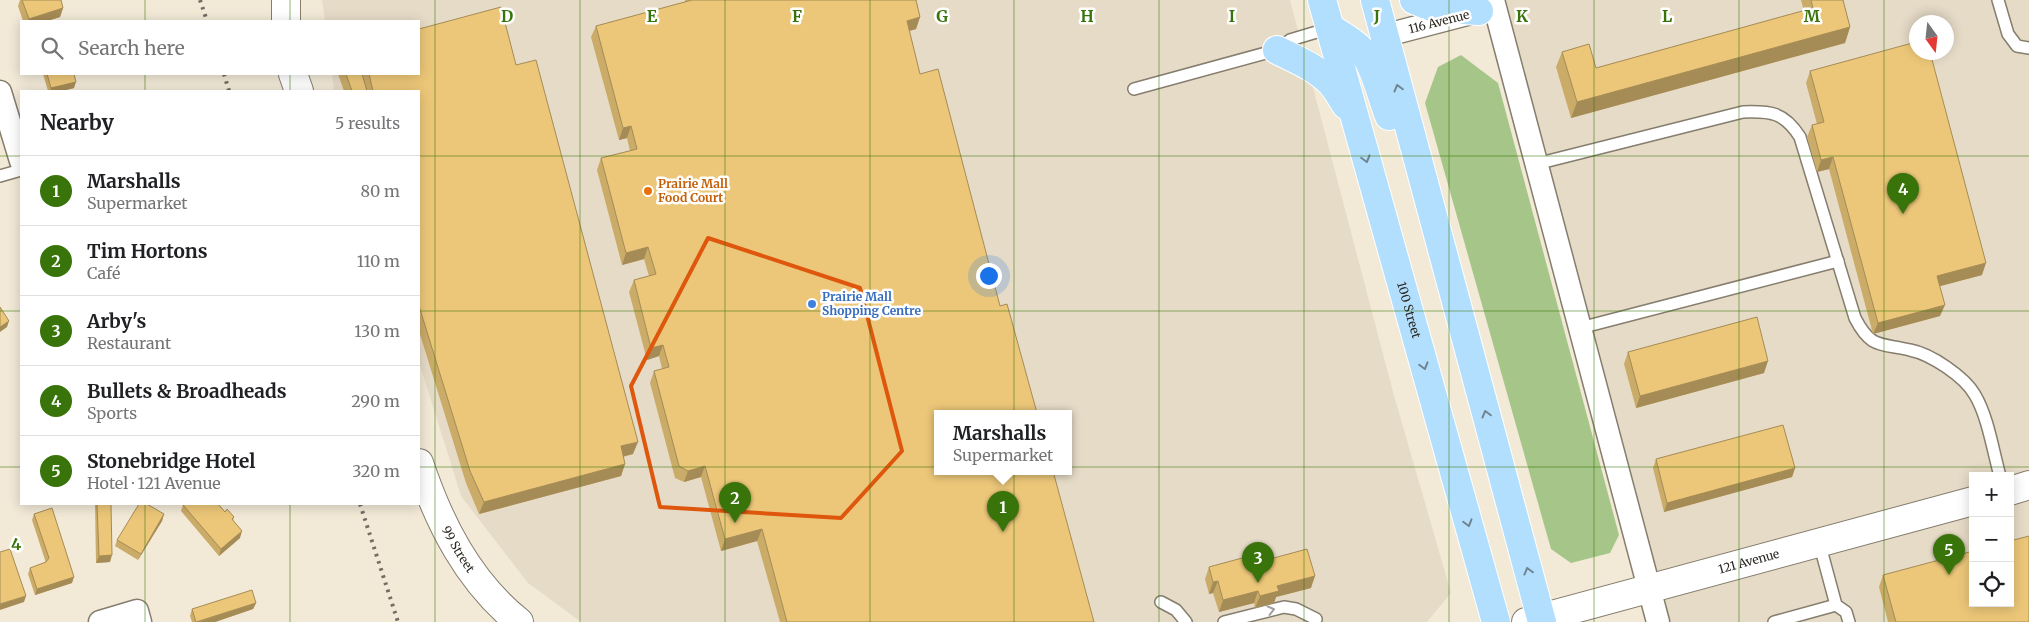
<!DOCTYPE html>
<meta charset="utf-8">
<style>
:root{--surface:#fff;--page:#f6f6f6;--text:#202124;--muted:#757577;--line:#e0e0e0;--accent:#387409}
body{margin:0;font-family:Merriweather,serif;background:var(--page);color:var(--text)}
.controls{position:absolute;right:15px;bottom:15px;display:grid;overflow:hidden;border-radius:0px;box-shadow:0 2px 12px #0003}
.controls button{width:45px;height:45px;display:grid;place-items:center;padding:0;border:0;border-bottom:1px solid var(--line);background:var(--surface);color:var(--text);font:25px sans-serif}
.compass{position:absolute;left:1909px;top:15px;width:45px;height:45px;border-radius:50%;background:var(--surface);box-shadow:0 2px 12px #0003;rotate:165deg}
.you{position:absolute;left:988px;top:275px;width:18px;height:18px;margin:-12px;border:4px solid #fff;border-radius:50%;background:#1a73e8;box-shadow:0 0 0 8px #1a73e833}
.badge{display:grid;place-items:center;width:32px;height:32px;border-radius:50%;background:var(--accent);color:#fff;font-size:16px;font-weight:700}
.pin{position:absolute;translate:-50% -41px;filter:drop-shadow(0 1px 2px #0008)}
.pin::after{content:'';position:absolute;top:26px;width:18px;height:15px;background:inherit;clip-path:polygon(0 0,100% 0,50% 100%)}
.popup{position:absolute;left:934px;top:410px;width:138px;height:65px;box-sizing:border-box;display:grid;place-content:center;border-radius:0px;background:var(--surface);filter:drop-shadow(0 1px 4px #0005);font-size:16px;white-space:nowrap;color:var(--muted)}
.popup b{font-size:19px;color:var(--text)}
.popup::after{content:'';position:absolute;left:50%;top:100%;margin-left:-10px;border:10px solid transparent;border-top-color:var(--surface)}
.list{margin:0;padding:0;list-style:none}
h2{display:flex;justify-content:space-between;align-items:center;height:65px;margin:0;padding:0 20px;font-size:21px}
h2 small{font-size:16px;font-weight:400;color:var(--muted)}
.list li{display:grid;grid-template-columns:32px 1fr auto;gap:15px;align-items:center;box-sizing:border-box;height:70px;padding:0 20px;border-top:1px solid var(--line)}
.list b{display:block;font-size:19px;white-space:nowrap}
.list p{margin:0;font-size:16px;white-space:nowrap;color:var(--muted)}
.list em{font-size:16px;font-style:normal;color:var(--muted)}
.icon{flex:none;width:28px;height:28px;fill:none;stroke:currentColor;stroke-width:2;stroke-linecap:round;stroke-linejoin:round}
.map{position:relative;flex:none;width:2029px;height:622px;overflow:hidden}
.search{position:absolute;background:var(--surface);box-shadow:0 2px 12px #0003;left:20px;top:20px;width:400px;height:55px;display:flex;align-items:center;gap:12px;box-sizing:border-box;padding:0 18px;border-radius:0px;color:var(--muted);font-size:19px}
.panel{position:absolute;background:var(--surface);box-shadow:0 2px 12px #0003;left:20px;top:90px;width:400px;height:415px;border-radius:0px}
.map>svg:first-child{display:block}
.commercial{fill:#e6dbc7;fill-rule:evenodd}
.green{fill:#a6c588}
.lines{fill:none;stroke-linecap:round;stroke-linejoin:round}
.service-casing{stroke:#857d6d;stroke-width:14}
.minor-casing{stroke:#857d6d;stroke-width:25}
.tertiary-casing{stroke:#857d6d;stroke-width:30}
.primary-casing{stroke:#fff;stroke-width:30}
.service{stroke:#fff;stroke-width:11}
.minor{stroke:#fff;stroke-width:22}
.tertiary{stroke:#fff;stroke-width:28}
.primary{stroke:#b3dfff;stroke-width:28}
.rail{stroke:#726d62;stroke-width:4;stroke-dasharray:2.5 5;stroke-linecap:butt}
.wall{fill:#cbab68}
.shaded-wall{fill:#a58b55}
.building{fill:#ecc779;stroke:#a58b55}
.oneway{stroke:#708490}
.oneway2{stroke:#a09f9c}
.marked{fill:none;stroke:#df570d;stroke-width:4;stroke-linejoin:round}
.grid{fill:none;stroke:#387409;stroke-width:1;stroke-opacity:0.55}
.food-dot{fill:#e8710a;stroke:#fff;stroke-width:2}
.shop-dot{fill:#3f7fe0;stroke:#fff;stroke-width:2}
.labels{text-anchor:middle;stroke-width:5;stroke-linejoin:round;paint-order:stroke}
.street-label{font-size:12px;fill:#2c2922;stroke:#fff}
.food-label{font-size:12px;font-weight:bold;fill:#c56008;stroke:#fff;text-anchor:start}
.shop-label{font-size:12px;font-weight:bold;fill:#366cbe;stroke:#fff;text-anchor:start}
.grid-label{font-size:16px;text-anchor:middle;font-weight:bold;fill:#387409;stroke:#fff;stroke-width:5;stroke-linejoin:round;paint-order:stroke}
</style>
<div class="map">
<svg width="2029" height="622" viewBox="0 0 2029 622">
<rect width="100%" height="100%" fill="#f2e9d7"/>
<g class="commercial">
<path d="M322 0H1290L1393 392 1451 593 1427 622H581L528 583 461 496 419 362V91H334L332 74H419V21H325ZM938 413H1068V471H938Z"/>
<path d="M1493 0H2029V622H1658ZM1916 22H1946V52H1916ZM1973 476H2010V603H1973Z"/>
</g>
<polygon class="green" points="1461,55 1498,83 1619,535 1610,553 1571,563 1551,549 1425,103 1438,67"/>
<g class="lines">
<g class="service-casing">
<g id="service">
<polyline points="1998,0 2008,34 2017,46 2029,48"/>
<polyline points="1134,89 1277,50 1290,40 1330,28"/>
<path d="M1536 164 1743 112C1771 111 1784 112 1800 137L1855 318C1871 349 1880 343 1910 350 1931 354 1965 377 1975 395 1988 417 1993 451 2000 476"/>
<polyline points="0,176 21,170"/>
<polyline points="1580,328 1838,261"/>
<polyline points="1819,542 1836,605 1846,612 1849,622"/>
<polyline points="1161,602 1176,610 1186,622"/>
<polyline points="1224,622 1284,607 1296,609 1316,619"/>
<polyline points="1774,622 1836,605"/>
</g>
</g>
<g class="minor-casing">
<g id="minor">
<polyline points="1493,0 1658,622"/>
<polyline points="1383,36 1467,14"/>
<polyline points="0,92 21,161"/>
<polyline points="100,622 137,611 140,622"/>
</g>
</g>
<g class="tertiary-casing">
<g id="tertiary">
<polyline points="286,21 286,0"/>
<polyline points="293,74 299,91"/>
<path id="s1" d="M419 463C439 523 468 581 519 622"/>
<polyline points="2010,491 2029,485"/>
<path id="s2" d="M1526 622 1973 501"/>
</g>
</g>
<g class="primary-casing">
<g id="primary">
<path id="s3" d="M1322 0 1496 622"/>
<polyline points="1375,0 1542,622"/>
<polyline points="1414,0 1434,8 1479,11"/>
<path d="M1330 28C1341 35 1353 41 1362 51 1374 63 1382 99 1389 116"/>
<path d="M1277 50C1295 59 1317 68 1331 83 1337 89 1341 98 1346 105"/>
</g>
</g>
<use href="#service" class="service"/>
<use href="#minor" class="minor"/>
<use href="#tertiary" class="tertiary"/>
<use href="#primary" class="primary"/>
<g class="rail">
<polyline points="200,0 207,21"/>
<polyline points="224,74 229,91"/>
<polyline points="360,504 398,622"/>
</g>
</g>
<g class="wall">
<polygon points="20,0 61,0 63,8 60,17 47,21 23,21 18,6"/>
<polygon points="685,0 916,0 920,17 916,29 909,31 920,74 1000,306 1094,622 780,622 757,541 721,551 701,477 684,482 675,478 650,383 654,371 662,369 659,356 647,360 629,292 634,280 649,276 644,259 622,265 597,170 601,158 630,151 627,138 619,140 591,37 596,26 685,2"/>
<polygon points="1801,0 1843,0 1850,27 1845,43 1571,118 1556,67 1562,52 1596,68 1804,11"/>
<polygon points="516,65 633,454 623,457 625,464 621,476 479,514 466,483 419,331 419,91 344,91 338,74 419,74"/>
<polygon points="1810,71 1982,275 1940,286 1940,316 1873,334 1829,169 1817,172 1807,137 1812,125 1817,124 1806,83"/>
<polygon points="43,74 74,74 74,88 62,91 48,91"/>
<polygon points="1628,352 1764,373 1636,408 1624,364"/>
<polygon points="1656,459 1795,468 1792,477 1664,512 1653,468"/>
<polygon points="95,504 111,504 110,562 96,563"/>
<polygon points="183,505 219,505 225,512 234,517 233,521 240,538 219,556 181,511"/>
<polygon points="34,514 72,583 35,595 28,574 30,568 46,563 32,520"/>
<polygon points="164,514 162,521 138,560 115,546 117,540"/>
<polygon points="1209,567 1311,588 1276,597 1274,603 1255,608 1254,603 1219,612 1213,593 1209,594 1205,579"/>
<polygon points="1883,575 2029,622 1888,622 1879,587"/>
<polygon points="256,603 253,609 215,622 192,622 190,616 192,609"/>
</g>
<g class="shaded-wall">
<polygon points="63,8 60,17 47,21 28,21 29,19"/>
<polygon points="920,17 916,29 902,33 907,21"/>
<polygon points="1850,27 1845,43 1571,118 1577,102"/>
<polygon points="76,82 74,88 62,91 50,91 51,88"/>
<polygon points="631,126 627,138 619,140 623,128"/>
<polygon points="1833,157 1829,169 1817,172 1821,160"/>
<polygon points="648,247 644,259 622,265 626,253"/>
<polygon points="1986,263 1982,275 1933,288 1937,276"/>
<polygon points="1945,305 1940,316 1873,334 1878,323"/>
<polygon points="9,321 7,327 0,332 0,327"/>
<polygon points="663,345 659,356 647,360 651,348"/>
<polygon points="1768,361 1764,373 1636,408 1640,396"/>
<polygon points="638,442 633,454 616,458 621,446"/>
<polygon points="625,464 621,476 479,514 484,502"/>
<polygon points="705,466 701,477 684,482 688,471"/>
<polygon points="1795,468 1792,477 1664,512 1667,503"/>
<polygon points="164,514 162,521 138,560 141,554"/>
<polygon points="762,529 757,541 721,551 725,539"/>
<polygon points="242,531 240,538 219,556 221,549"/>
<polygon points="112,555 110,562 96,563 99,556"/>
<polygon points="1315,576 1311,588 1276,597 1274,603 1255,608 1260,596 1277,586"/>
<polygon points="74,577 72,583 35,595 37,589"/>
<polygon points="1218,581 1213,593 1209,594 1213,582"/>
<polygon points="1258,591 1254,603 1219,612 1223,600"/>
<polygon points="26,596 24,602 0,610 0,604"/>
<polygon points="256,603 253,609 215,622 198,622"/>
</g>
<g class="building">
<polygon points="22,0 61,0 63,8 29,19"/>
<polygon points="692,0 916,0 920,17 907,21 920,74 938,69 1000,306 1007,304 1037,413 938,413 938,471 1053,471 1094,622 787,622 762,529 725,539 705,466 688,471 679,466 654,371 669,367 663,345 651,348 634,280 656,274 648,247 626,253 601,158 637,149 631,126 623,128 596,26"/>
<polygon points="1811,0 1843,0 1850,27 1577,102 1562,52 1589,44 1596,68 1813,8"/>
<polygon points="501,7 516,65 536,60 638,442 621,446 625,464 484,502 470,471 419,306 419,91 373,91 369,74 419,74 419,29"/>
<polygon points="1916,42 1916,52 1930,52 1986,263 1937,276 1945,305 1878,323 1833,157 1821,160 1812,125 1824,122 1810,71"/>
<polygon points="47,74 74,74 76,82 51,88"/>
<polygon points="346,74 362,74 367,91 352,91"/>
<polygon points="0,307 9,321 0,327"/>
<polygon points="1757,317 1768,361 1640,396 1628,352"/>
<polygon points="1783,425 1795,468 1667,503 1656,459"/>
<polygon points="97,504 111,504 112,555 99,556"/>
<polygon points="139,504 147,504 164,514 141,554 117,540"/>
<polygon points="184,504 218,504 225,512 227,509 234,517 232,519 242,531 221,549 183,505"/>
<polygon points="52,508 74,577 37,589 30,568 46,562 49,558 34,514"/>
<polygon points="2029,536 2029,622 1896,622 1883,575 1973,551 1973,603 2010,603 2010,541"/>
<polygon points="10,549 26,596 0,604 0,552"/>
<polygon points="1307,549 1315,576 1277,586 1279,591 1260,596 1258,591 1223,600 1218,581 1213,582 1209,567 1268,551 1270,559"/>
<polygon points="252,590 256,603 196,622 192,609"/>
</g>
<defs><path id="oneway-chevron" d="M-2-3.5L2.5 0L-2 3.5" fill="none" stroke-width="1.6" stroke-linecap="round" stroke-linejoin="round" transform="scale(1.25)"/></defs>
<g class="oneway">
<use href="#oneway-chevron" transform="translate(1398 88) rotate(-105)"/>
<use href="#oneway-chevron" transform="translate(1366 159) rotate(74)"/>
<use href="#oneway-chevron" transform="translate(1424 366) rotate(74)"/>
<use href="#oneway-chevron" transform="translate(1486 414) rotate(-105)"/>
<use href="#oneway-chevron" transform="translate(1468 523) rotate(74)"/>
<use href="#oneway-chevron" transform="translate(1528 571) rotate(-105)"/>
</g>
<use class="oneway2" href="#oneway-chevron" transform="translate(1271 610) rotate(-14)"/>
<path class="marked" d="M708 238 860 288 902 451 841 518 660 507 631 386Z"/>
<path class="grid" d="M145 0V21M290 0V21M435 0V622M580 0V622M725 0V622M870 0V622M1014 0V622M1159 0V622M1304 0V622M1449 0V622M1594 0V622M1739 0V622M1884 0V622M145 74V91M290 74V91M0 156H21M419 156H2029M0 311H21M419 311H2029M0 467H21M419 467H2029M145 504V622M290 504V622"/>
<circle class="food-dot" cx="648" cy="191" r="5"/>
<circle class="shop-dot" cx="812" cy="304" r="5"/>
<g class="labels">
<g class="street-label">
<text transform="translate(1439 22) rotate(-14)" y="4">116 Avenue</text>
<text dy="4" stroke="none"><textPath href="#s3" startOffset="322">100 Street</textPath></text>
<text dy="4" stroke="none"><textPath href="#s1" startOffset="95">99 Street</textPath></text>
<text dy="4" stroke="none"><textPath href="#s2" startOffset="231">121 Avenue</textPath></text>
</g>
<g class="food-label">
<text x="658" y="188">Prairie Mall<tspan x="658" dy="14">Food Court</tspan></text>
</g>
<g class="shop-label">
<text x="822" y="301">Prairie Mall<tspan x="822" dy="14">Shopping Centre</tspan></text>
</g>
</g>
<g class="grid-label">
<text x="507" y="22">D</text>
<text x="652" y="22">E</text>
<text x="797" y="22">F</text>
<text x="942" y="22">G</text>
<text x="1087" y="22">H</text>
<text x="1232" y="22">I</text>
<text x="1377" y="22">J</text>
<text x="1522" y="22">K</text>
<text x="1667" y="22">L</text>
<text x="1812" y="22">M</text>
<text x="16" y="550">4</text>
</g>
</svg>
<div class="controls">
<button>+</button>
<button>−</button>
<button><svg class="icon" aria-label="locate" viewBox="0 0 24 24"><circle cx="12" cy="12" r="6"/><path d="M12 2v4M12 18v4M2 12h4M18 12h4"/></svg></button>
</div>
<svg class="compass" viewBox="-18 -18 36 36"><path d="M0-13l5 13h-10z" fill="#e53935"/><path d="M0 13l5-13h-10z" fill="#757577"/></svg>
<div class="you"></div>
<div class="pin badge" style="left:1003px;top:532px">1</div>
<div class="popup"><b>Marshalls</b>Supermarket</div>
<div class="pin badge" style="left:735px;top:523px">2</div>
<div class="pin badge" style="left:1258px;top:583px">3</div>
<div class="pin badge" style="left:1903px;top:214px">4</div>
<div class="pin badge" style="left:1949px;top:575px">5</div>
<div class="search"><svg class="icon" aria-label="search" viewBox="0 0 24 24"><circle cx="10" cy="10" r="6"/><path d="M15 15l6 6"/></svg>Search here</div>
<section class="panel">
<h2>Nearby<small>5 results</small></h2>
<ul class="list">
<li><span class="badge">1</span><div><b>Marshalls</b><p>Supermarket</p></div><em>80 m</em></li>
<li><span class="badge">2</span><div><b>Tim Hortons</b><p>Café</p></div><em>110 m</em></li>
<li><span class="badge">3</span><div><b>Arby's</b><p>Restaurant</p></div><em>130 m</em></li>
<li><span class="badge">4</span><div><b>Bullets &amp; Broadheads</b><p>Sports</p></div><em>290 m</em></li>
<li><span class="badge">5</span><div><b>Stonebridge Hotel</b><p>Hotel · 121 Avenue</p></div><em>320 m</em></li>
</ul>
</section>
</div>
